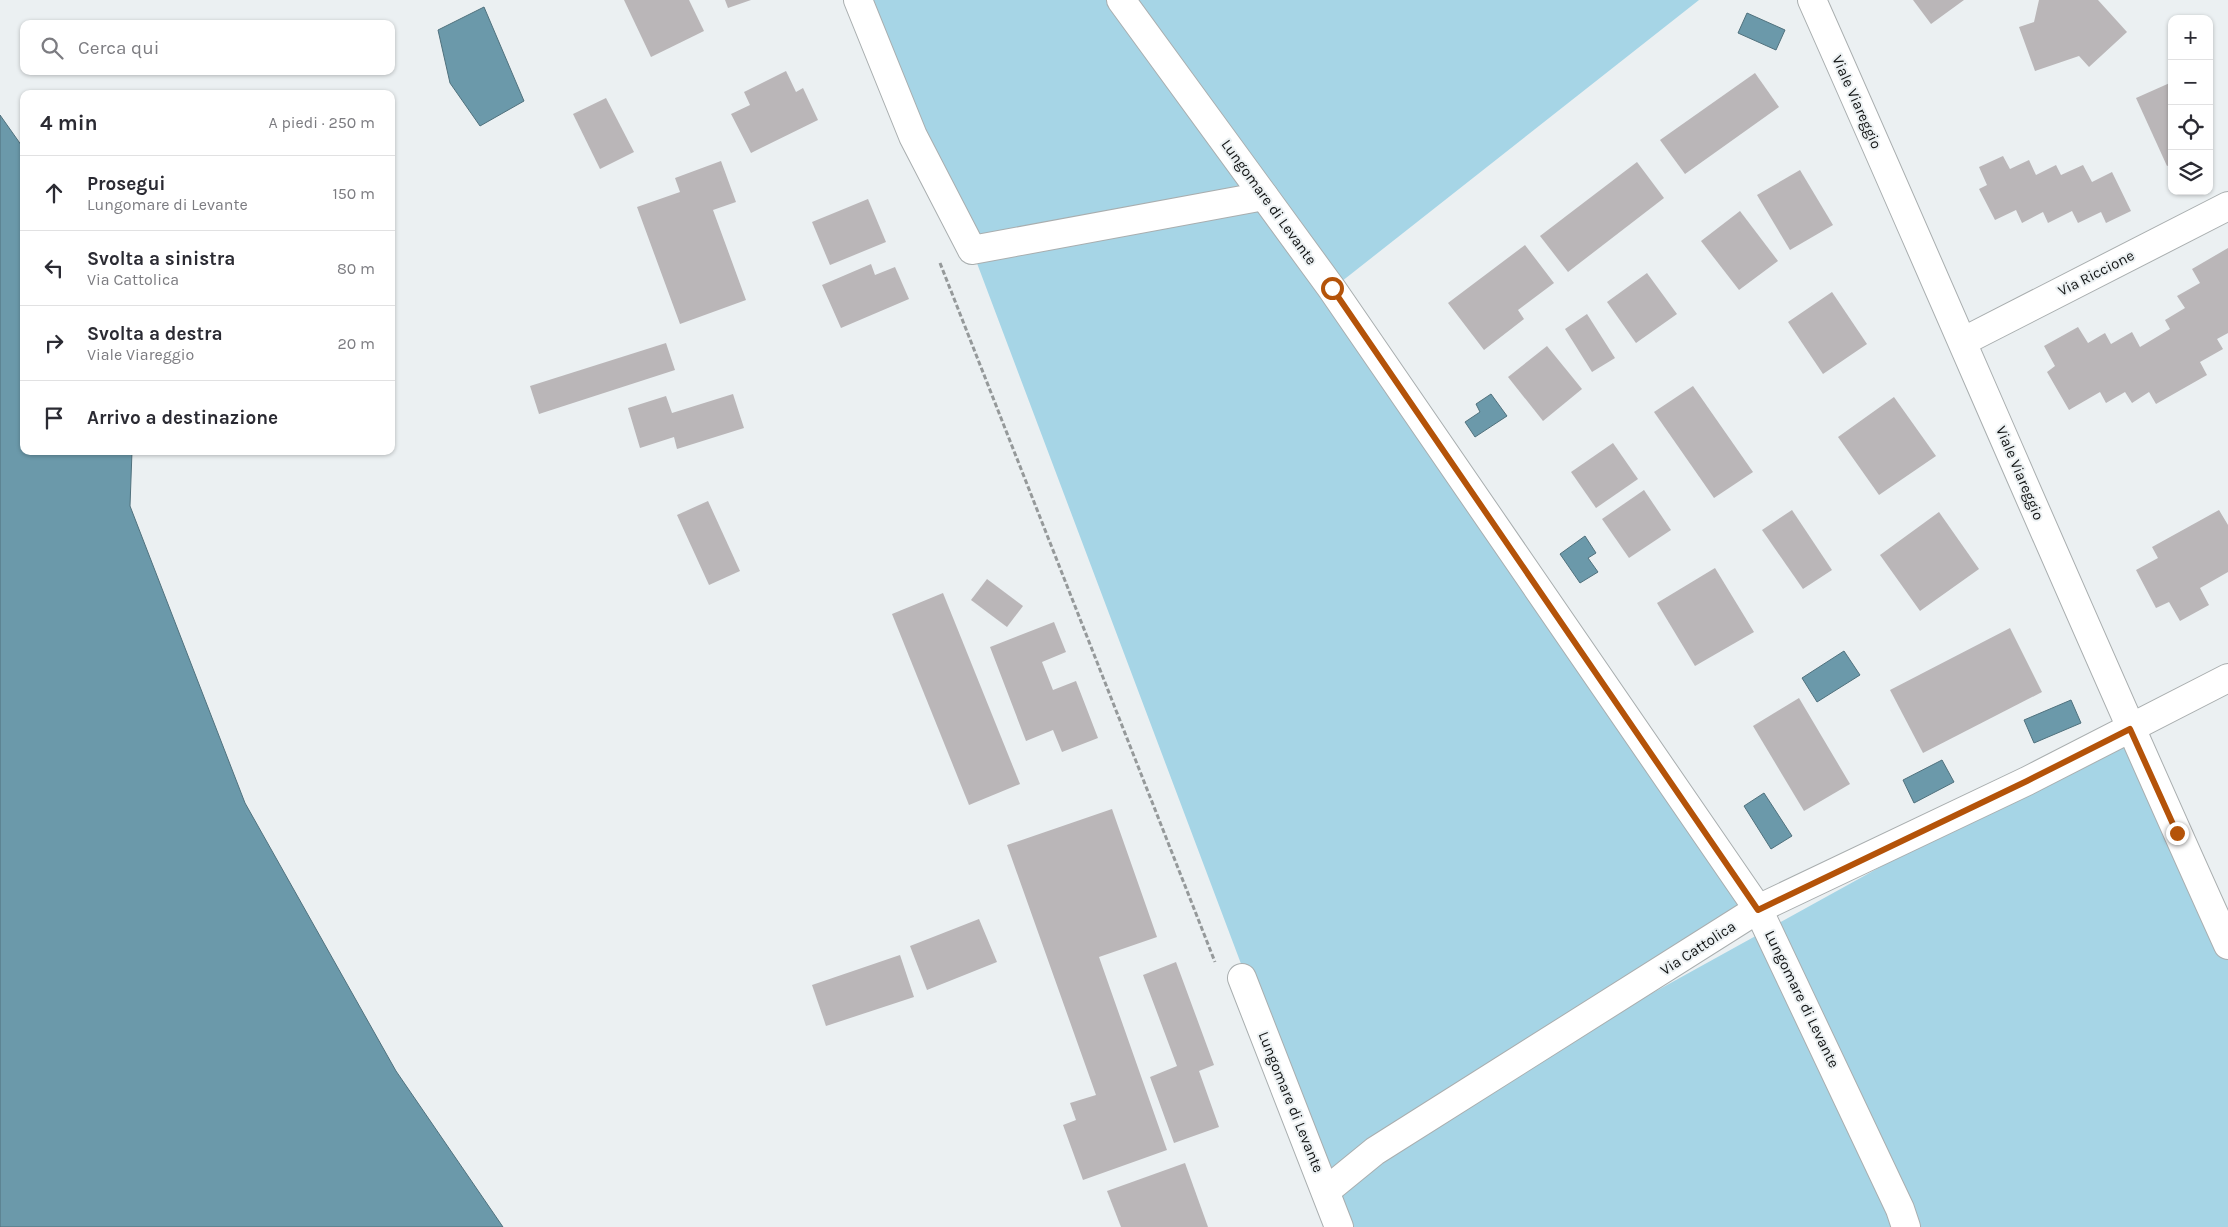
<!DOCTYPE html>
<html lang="it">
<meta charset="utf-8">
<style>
:root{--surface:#fff;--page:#f2f2f3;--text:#2b2b33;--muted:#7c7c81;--line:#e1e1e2}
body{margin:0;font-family:Karla,sans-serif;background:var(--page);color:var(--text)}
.controls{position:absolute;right:15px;top:15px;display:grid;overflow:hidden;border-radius:10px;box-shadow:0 1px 4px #0004}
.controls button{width:45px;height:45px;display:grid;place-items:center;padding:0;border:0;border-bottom:1px solid var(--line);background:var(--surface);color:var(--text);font:25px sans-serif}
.stop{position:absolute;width:15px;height:15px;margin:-11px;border:4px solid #b45309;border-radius:50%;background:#fff}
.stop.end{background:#b45309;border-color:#fff;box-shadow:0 1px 5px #0008}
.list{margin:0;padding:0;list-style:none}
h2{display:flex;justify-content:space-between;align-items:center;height:65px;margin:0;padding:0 20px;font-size:21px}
h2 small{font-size:16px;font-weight:400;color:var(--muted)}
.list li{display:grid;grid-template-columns:32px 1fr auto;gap:15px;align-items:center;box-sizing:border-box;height:75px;padding:0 20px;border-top:1px solid var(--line)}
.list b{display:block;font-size:19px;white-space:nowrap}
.list p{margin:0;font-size:16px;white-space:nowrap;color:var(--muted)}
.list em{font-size:16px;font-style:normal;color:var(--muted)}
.icon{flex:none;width:28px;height:28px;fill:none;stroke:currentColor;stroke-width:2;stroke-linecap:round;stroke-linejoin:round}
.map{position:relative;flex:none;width:2228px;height:1227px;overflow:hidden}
.search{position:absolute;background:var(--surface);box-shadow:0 1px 4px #0004;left:20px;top:20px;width:375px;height:55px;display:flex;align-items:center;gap:12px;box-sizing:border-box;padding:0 18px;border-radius:10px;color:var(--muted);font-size:19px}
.panel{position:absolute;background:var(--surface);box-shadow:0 1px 4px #0004;left:20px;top:90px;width:375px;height:365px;border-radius:10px}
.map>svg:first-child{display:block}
.green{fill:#a6d5e6}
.water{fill:#6b99aa;stroke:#50717d}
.building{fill:#bab6b8}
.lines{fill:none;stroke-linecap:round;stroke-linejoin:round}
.minor-casing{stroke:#a9aeaf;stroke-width:30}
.path{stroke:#95999a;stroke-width:3;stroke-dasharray:5 2.5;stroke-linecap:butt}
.minor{stroke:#fff;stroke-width:28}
.route{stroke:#b45309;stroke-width:6}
.labels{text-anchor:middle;stroke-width:4;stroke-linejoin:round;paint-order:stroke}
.street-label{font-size:15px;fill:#111313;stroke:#ebf0f2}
</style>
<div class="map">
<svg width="2228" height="1227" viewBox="0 0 2228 1227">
<rect width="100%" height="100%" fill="#ebf0f2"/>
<polygon class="green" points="867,0 1699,0 1332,289 1758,909 1336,1168 2130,729 2228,950 2228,1227 1342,1227 1321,1176 972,250"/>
<g class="water">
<polygon points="484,7 524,101 480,126 450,83 438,30"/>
<polygon points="1747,13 1785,30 1776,50 1738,33"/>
<polygon points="0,115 24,149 24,451 132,451 130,506 245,803 396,1071 503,1227 0,1227"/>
<polygon points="1491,394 1507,416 1475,437 1465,422 1480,412 1476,404"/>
<polygon points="1585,536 1596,553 1588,558 1598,572 1580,583 1560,554"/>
<polygon points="1844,651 1860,675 1817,702 1802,678"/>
<polygon points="2071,700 2081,723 2034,743 2024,720"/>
<polygon points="1942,760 1954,782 1914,803 1903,780"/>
<polygon points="1764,793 1792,836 1771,849 1744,806"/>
</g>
<g class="building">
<polygon points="624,0 689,0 704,31 651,57"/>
<polygon points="725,0 751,0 728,8"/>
<polygon points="1913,0 1964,0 1931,24"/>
<polygon points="2039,0 2098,0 2127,32 2089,67 2079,56 2035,71 2019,27 2034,22"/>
<polygon points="786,71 796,92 803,88 818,120 751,153 731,114 750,105 744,92"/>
<polygon points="1755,73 1779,107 1685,174 1660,140"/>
<polygon points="2172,82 2172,164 2167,166 2136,98"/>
<polygon points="606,98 634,152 600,169 573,114"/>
<polygon points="2003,156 2010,169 2029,160 2036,175 2056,165 2061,175 2083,165 2092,182 2112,172 2131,211 2106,223 2101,212 2078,223 2072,211 2048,223 2043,212 2022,223 2016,210 1995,220 1979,189 1987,185 1979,167"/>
<polygon points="721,161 736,202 713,210 746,300 680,324 637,207 680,192 675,178"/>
<polygon points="1637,162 1664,198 1568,272 1540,236"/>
<polygon points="1800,170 1833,225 1790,250 1757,195"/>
<polygon points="868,199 886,242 830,265 812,222"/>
<polygon points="1740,211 1778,261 1739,290 1701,241"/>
<polygon points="1525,245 1554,283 1518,310 1524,319 1484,350 1448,303"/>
<polygon points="2228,248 2228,333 2217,339 2223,349 2200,362 2207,375 2156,404 2149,392 2132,403 2125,392 2106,403 2100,392 2069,410 2047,372 2055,366 2044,346 2078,327 2088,343 2105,333 2111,344 2132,332 2140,347 2170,329 2165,320 2185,308 2177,296 2200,283 2192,269"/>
<polygon points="871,264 875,275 895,267 909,299 841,328 822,285"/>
<polygon points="1647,273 1677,314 1636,343 1607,302"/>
<polygon points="1832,292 1867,344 1823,374 1788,322"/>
<polygon points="1587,314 1615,358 1592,372 1565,329"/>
<polygon points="666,343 675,370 539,414 530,386"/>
<polygon points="1547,346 1582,389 1543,421 1508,377"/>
<polygon points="1693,386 1753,472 1714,498 1654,412"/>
<polygon points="733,394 744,428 677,449 674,437 640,448 628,408 666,396 672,413"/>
<polygon points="1894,397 1936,456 1879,495 1838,437"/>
<polygon points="1613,443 1638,479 1596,508 1571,472"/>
<polygon points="1644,490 1671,530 1629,558 1602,519"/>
<polygon points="708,501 740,571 709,585 677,515"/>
<polygon points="1792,510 1832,570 1803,589 1762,530"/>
<polygon points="2219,510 2228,525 2228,572 2200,588 2209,605 2180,621 2169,602 2156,608 2136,570 2158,558 2152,547"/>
<polygon points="1939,512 1979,569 1920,611 1880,555"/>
<polygon points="1715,568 1754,632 1695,666 1657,603"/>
<polygon points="987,579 1023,606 1007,627 971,600"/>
<polygon points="943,593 1020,784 969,805 892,614"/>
<polygon points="1054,622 1066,652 1042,662 1053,690 1076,681 1098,738 1062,752 1053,730 1026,741 990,647"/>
<polygon points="2010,628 2042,692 1923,753 1890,690"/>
<polygon points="1799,698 1850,784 1804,811 1753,726"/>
<polygon points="1112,809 1157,937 1099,957 1167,1150 1083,1180 1063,1125 1076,1120 1070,1103 1096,1095 1007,845"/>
<polygon points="979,919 997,962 927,990 910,946"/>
<polygon points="900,955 914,997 826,1026 812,985"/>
<polygon points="1176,962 1214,1065 1199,1071 1219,1127 1174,1143 1150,1077 1177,1066 1143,975"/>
<polygon points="1185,1163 1208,1227 1121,1227 1107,1191"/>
</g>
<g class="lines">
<g class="minor-casing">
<g id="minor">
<polyline points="858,0 913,136 972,250 1264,196"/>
<polyline points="1121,0 1332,289 1758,909 1900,1209 1906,1227"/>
<path d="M1812 0C1952 315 2086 632 2228 945"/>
<polyline points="1964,341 2228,206"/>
<polyline points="1242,978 1339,1227"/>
<polyline points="1326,1191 1375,1151 1758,909 2027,781 2228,678"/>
</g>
</g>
<polyline class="path" points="940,263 1215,962"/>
<use href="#minor" class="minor"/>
</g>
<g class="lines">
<polyline class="route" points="1332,288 1758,910 2027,781 2130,729 2177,833"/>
</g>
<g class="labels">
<g class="street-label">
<text transform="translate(1857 102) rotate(66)" y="5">Viale Viareggio</text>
<text transform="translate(1269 202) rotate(54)" y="5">Lungomare di Levante</text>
<text transform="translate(2096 273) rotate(-27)" y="5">Via Riccione</text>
<text transform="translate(2020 473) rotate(67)" y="5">Viale Viareggio</text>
<text transform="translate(1698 948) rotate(-33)" y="5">Via Cattolica</text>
<text transform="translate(1802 999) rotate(64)" y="5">Lungomare di Levante</text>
<text transform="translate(1291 1102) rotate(68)" y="5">Lungomare di Levante</text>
</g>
</g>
</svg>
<div class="controls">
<button>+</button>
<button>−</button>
<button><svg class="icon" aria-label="locate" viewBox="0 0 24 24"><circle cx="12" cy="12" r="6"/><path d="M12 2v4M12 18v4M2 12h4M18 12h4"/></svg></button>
<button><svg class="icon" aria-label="layers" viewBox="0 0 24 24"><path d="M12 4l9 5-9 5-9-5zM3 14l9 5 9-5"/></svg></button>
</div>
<div class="stop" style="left:1332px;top:288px"></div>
<div class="stop end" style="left:2177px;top:833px"></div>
<div class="search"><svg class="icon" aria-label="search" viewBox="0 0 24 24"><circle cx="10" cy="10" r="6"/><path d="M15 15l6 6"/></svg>Cerca qui</div>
<section class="panel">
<h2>4 min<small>A piedi · 250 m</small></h2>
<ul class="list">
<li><svg class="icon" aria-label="ahead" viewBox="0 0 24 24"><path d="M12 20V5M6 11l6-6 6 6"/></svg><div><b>Prosegui</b><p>Lungomare di Levante</p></div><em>150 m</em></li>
<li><svg class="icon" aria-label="left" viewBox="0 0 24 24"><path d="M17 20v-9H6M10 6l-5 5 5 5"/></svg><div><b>Svolta a sinistra</b><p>Via Cattolica</p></div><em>80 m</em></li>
<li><svg class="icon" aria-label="right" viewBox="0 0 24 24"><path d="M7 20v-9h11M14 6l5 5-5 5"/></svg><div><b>Svolta a destra</b><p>Viale Viareggio</p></div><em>20 m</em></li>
<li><svg class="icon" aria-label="arrive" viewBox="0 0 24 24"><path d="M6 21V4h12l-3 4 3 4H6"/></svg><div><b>Arrivo a destinazione</b></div></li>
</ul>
</section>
</div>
